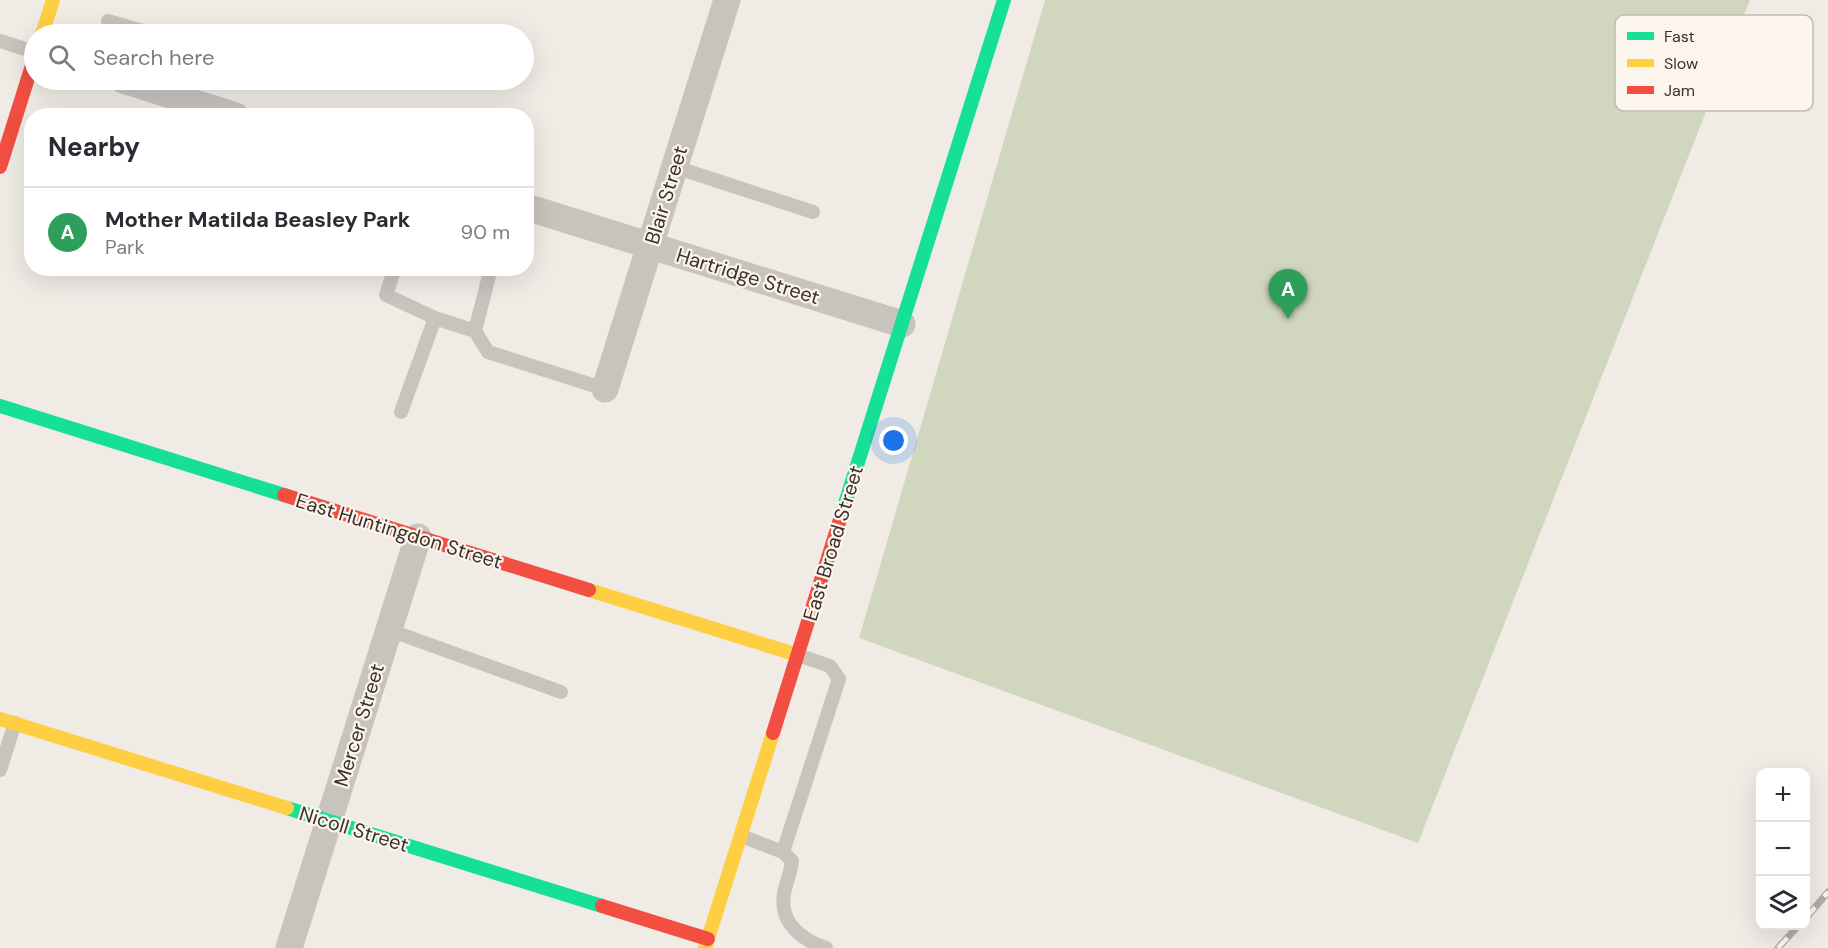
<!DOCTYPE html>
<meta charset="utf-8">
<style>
:root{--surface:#fff;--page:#f7f7f7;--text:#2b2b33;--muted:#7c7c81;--line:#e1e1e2;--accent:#7a716c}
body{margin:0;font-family:"DM Sans",sans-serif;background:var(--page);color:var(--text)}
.controls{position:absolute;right:18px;bottom:18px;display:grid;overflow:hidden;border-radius:12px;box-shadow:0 6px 24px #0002}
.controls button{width:54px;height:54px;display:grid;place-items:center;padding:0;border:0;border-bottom:2px solid var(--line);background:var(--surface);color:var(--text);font:30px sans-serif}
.you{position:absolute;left:894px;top:441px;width:21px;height:21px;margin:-15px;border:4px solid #fff;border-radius:50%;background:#1a73e8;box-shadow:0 0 0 9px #1a73e833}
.badge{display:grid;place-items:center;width:39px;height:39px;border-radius:50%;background:var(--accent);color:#fff;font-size:20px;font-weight:700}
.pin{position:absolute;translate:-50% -50px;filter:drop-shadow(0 2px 3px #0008)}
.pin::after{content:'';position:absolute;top:32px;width:21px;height:18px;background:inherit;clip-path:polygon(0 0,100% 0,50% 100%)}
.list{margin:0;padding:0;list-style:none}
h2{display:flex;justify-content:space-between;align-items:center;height:78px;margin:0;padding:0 24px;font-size:26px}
h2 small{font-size:20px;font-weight:400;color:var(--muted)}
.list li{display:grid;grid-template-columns:39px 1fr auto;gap:18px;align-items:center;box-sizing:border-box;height:90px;padding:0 24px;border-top:2px solid var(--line)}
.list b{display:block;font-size:22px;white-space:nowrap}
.list p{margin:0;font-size:20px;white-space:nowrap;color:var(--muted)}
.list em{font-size:20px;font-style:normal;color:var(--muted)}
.icon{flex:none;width:33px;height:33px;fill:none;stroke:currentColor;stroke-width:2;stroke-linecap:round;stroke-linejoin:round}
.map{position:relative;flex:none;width:1828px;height:948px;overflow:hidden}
.search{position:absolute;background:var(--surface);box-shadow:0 6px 24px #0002;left:24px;top:24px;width:510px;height:66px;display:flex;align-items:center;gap:15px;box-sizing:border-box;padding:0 21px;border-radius:33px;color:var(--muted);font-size:22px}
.panel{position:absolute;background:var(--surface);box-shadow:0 6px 24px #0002;left:24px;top:108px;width:510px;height:168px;border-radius:24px}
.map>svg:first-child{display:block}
.green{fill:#d1d6bf}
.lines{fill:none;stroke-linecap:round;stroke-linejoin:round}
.lane{stroke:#c9c3be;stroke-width:14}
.street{stroke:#c9c3be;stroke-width:27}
.fast{stroke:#16e098;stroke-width:14}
.slow{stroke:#ffcf43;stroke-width:14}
.jam{stroke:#f24e42;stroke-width:14}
.rail-casing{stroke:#b1aca8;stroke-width:7}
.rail{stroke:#fbf5ee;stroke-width:4.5;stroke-dasharray:14;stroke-linecap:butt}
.labels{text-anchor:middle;stroke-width:4.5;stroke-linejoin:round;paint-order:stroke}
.street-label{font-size:20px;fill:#3b302b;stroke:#fbf5ee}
.key{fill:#fbf5ee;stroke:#c1bab4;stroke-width:1.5}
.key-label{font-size:16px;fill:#3b302b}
</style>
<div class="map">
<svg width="1828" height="948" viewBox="0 0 1828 948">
<rect width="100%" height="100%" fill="#f0ebe5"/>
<polygon class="green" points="1045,0 1750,0 1418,843 859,638"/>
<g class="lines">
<g class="lane">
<polyline points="108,21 153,34"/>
<polyline points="0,41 34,52"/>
<polyline points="675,167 813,212"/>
<polyline points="395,268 386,295 435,318"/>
<polyline points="475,331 488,352 605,389"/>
<polyline points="475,331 491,268"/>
<polyline points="401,412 435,318 475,331"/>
<polyline points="389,630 561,692"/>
<polyline points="0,770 15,723"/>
<path d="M741 836 783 852 792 861C791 873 786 882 784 894 779 923 802 940 826 948"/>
<polyline points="783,852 839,679 830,666 798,655"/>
</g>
<g class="street">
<polyline points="123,80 236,116"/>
<polyline points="526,207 902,324"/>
<polyline points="605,389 727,0"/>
<polyline points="289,948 418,537"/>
</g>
<g class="fast">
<polyline points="0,406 284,495"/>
<polyline points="842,513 1004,0"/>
<polyline points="287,808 602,906"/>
</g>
<g class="slow">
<polyline points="42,34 53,0"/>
<polyline points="589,590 798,655"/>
<polyline points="0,719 287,808"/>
<polyline points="705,948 773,733"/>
</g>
<g class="jam">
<polyline points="0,167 34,59"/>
<polyline points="284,495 589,590"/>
<polyline points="773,733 842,513"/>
<polyline points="602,906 708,939"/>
</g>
<g class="rail-casing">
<g id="rail">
<polyline points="1806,918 1828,892"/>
<polyline points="1778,948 1798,926"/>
</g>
</g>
<use href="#rail" class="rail"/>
</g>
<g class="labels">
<g class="street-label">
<text transform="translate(666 195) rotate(-73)" y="7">Blair Street</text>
<text transform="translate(748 276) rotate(17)" y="7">Hartridge Street</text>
<text transform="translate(399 531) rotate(17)" y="7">East Huntingdon Street</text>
<text transform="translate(833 543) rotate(-73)" y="7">East Broad Street</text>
<text transform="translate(359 725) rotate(-73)" y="7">Mercer Street</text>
<text transform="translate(354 829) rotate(17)" y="7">Nicoll Street</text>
</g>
</g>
<rect x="1615" y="15" width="198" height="96" rx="9" class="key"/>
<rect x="1627" y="32" width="27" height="8" fill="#16e098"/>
<rect x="1627" y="59" width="27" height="8" fill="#ffcf43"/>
<rect x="1627" y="86" width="27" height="8" fill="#f24e42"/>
<g class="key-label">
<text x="1664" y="42">Fast</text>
<text x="1664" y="69">Slow</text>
<text x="1664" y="96">Jam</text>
</g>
</svg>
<div class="controls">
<button>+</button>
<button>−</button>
<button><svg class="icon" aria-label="layers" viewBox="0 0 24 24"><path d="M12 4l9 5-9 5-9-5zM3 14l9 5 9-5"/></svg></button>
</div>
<div class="you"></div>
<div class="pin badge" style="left:1288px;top:319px;background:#2e9e5b">A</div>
<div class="search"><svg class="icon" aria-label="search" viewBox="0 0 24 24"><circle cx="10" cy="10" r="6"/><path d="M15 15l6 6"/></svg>Search here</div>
<section class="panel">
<h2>Nearby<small></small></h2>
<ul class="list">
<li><span class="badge" style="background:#2e9e5b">A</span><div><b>Mother Matilda Beasley Park</b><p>Park</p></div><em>90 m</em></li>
</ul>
</section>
</div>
